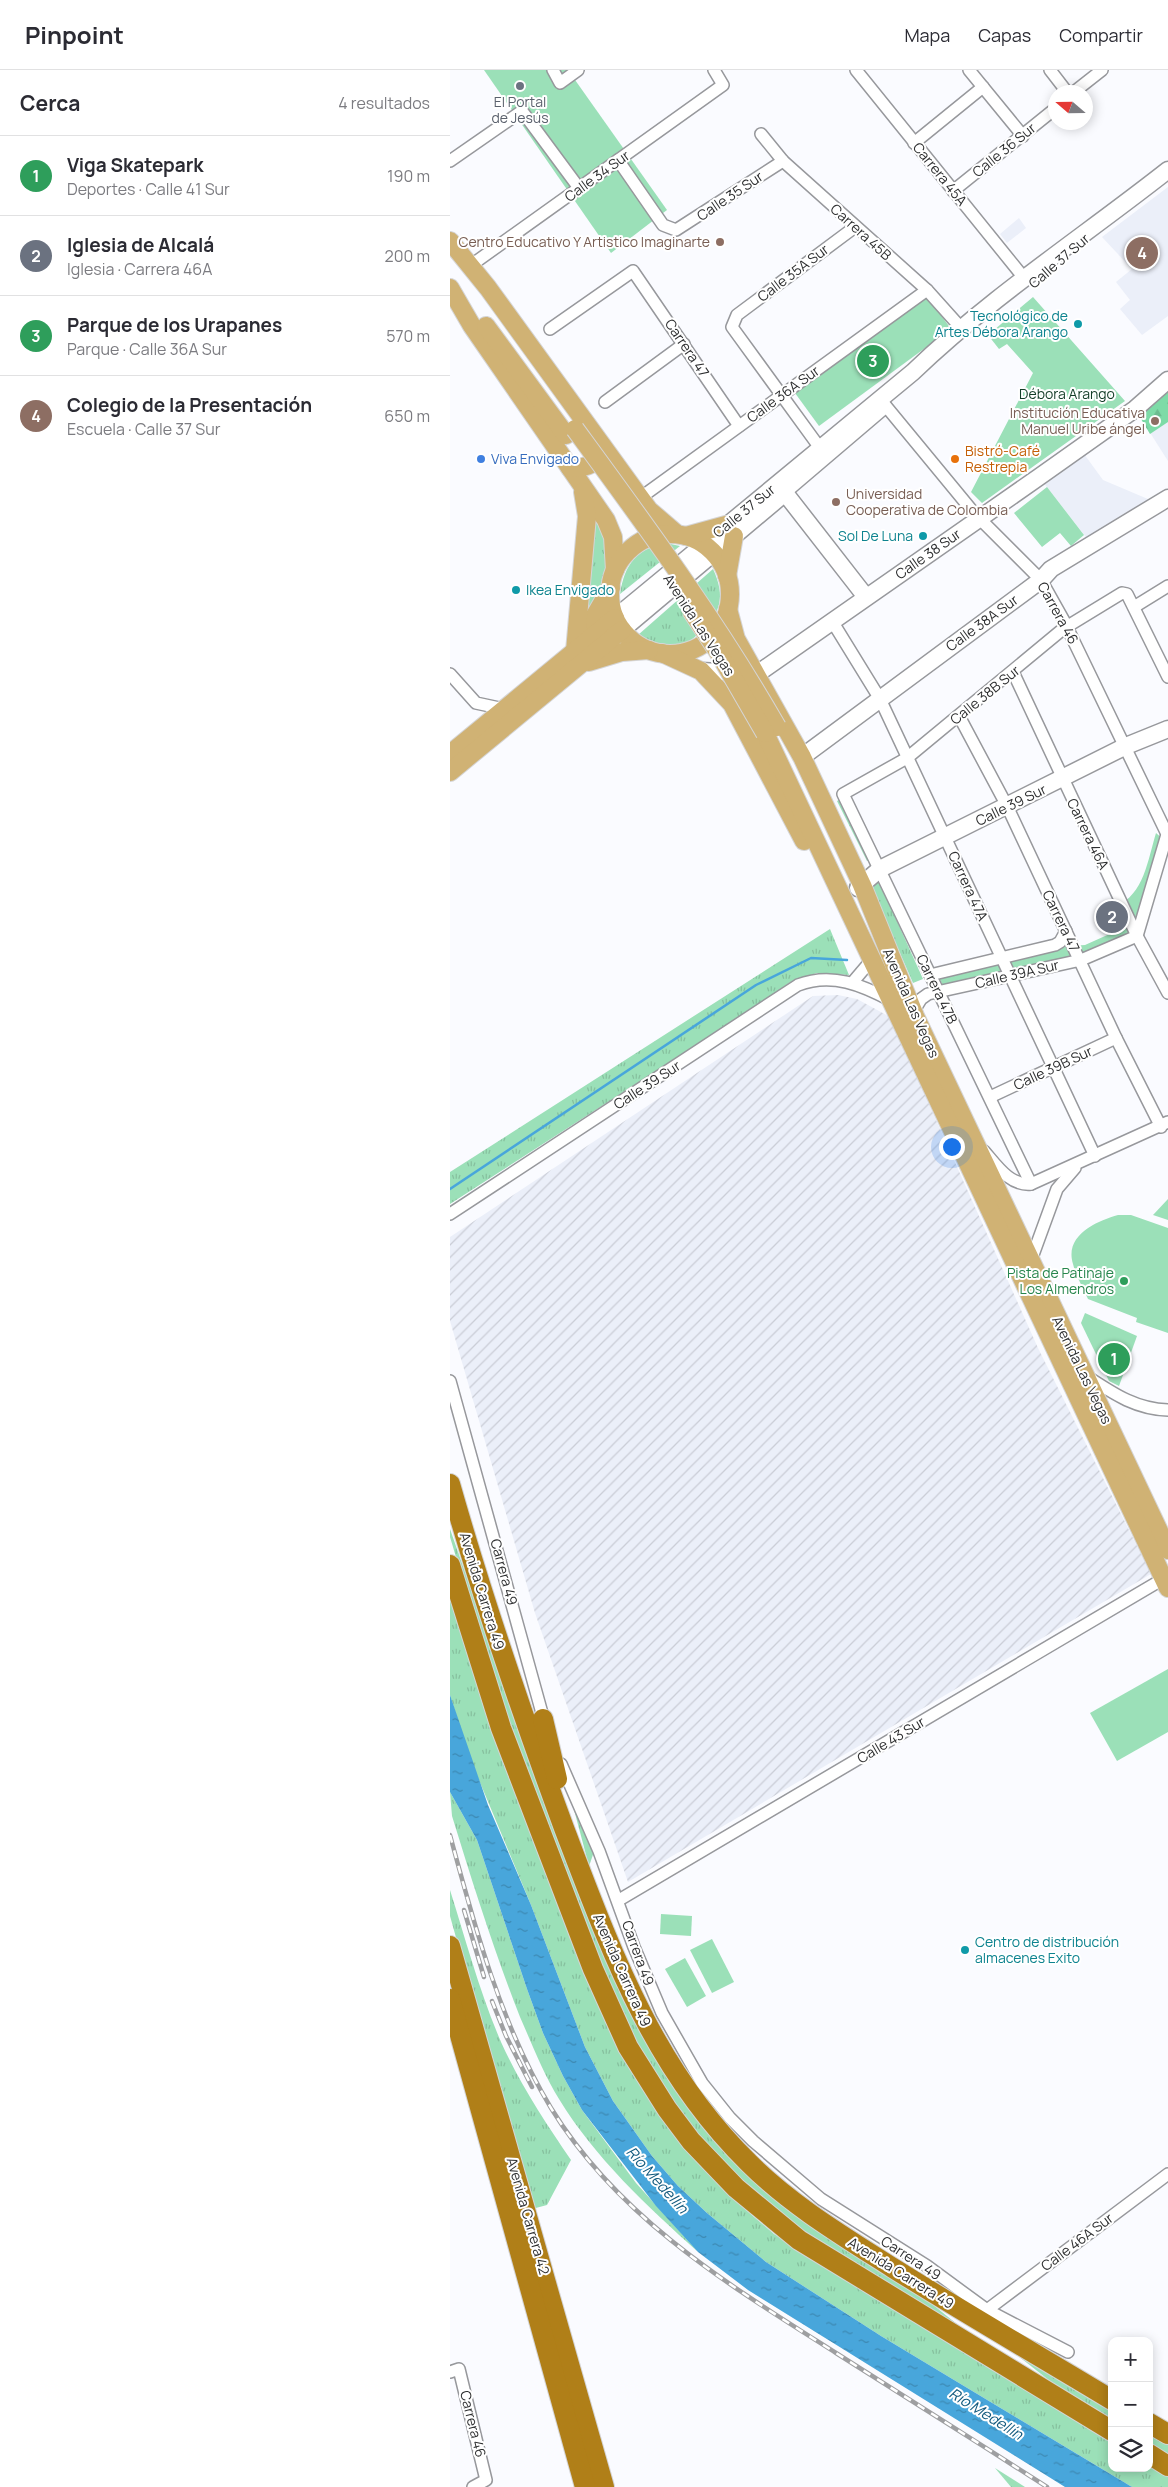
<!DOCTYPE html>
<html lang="es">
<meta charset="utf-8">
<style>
:root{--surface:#fff;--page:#f7f7f7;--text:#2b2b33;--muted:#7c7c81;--line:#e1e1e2;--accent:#b32c6f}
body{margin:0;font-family:Manrope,sans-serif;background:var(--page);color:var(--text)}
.controls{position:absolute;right:15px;bottom:15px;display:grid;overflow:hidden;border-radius:10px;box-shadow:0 2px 12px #0003}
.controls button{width:45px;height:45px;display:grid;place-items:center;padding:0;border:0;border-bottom:1px solid var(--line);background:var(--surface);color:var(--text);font:25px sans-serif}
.compass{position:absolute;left:598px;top:15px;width:45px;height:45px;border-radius:50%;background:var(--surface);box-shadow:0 2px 12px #0003;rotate:290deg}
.you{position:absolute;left:501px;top:1076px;width:18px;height:18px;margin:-12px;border:4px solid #fff;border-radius:50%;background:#1a73e8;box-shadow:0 0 0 8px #1a73e833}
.badge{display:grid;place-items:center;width:32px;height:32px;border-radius:50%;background:var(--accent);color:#fff;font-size:16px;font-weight:700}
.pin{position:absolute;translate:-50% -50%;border:2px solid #fff;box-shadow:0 1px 5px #0006}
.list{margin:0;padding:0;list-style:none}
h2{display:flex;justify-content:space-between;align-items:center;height:65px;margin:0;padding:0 20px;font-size:21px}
h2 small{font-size:16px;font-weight:400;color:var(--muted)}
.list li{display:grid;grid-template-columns:32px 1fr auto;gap:15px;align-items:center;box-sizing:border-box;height:80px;padding:0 20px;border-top:1px solid var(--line)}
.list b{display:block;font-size:19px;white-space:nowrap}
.list p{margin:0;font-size:16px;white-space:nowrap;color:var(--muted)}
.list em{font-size:16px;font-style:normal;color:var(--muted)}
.icon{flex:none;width:28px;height:28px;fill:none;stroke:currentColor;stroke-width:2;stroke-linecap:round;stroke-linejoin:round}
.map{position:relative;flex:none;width:718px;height:2417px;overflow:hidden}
header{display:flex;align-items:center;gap:30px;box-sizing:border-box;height:70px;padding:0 25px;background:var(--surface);border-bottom:1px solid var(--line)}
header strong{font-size:24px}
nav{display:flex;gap:28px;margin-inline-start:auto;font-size:18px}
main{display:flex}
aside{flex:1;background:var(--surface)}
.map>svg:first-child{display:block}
.built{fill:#ebeff9}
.industrial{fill:url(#industrial-furrows)}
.grass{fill:url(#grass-tufts)}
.forest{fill:url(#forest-firs)}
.park{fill:#9be0b8}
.water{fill:url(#water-ripples)}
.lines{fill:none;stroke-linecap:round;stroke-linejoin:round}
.stream{stroke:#48a6db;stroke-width:2.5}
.street-casing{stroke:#97989c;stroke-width:14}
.secondary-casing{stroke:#97989c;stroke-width:19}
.primary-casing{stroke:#d5d5d6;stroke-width:20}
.highway-casing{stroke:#d5d5d6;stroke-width:22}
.street{stroke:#fff;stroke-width:11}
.secondary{stroke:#fff;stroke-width:16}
.primary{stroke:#d0b274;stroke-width:18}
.highway{stroke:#b07f18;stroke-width:20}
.rail-casing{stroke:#9e9fa1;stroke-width:4.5}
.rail{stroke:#fff;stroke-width:2.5;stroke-dasharray:8;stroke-linecap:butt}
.primary-bridge-casing{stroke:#d5d5d6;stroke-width:20;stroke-linecap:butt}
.primary-bridge{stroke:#d0b274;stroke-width:18}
.worship-dot{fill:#6b7280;stroke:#fff;stroke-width:2}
.education-dot{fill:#8d6e63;stroke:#fff;stroke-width:2}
.culture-dot{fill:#0f9aa8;stroke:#fff;stroke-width:2}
.shop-dot{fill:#3f7fe0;stroke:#fff;stroke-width:2}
.food-dot{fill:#e8710a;stroke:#fff;stroke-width:2}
.leisure-dot{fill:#2e9e5b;stroke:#fff;stroke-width:2}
.labels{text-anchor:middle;stroke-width:4;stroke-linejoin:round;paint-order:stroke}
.worship-label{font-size:14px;fill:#5b616d;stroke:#fff}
.street-label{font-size:14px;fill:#2e2f30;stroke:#fff}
.education-label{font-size:14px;fill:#785e54;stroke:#fff;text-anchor:end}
.culture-label{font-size:14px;fill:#0d838f;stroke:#fff;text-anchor:end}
.park-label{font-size:14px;fill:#133c27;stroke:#fff}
.food-label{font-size:14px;fill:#c56008;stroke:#fff;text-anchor:start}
.shop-label{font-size:14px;fill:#366cbe;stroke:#fff;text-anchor:start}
.leisure-label{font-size:14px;fill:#27864d;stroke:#fff;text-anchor:end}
.water-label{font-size:15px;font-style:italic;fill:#125a7e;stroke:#fff}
</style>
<header>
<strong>Pinpoint</strong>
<nav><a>Mapa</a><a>Capas</a><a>Compartir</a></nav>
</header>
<main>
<aside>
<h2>Cerca<small>4 resultados</small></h2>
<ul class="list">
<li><span class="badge" style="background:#2e9e5b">1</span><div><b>Viga Skatepark</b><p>Deportes · Calle 41 Sur</p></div><em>190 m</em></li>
<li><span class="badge" style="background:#6b7280">2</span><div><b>Iglesia de Alcalá</b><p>Iglesia · Carrera 46A</p></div><em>200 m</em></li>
<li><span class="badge" style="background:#2e9e5b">3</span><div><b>Parque de los Urapanes</b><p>Parque · Calle 36A Sur</p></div><em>570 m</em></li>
<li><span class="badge" style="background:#8d6e63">4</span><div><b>Colegio de la Presentación</b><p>Escuela · Calle 37 Sur</p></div><em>650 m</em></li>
</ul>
</aside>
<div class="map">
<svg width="718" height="2417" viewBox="0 0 718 2417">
<defs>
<pattern id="industrial-furrows" width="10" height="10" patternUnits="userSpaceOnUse" patternTransform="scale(1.25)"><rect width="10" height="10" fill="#ebeff9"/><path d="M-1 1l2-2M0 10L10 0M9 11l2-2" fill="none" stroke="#cacdd6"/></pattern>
<pattern id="grass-tufts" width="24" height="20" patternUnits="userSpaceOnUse" patternTransform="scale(1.25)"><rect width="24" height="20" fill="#9be0b8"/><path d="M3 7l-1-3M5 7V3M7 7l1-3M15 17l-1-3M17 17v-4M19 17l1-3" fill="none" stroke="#86c09e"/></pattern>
<pattern id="forest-firs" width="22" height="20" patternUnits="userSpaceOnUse" patternTransform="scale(1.25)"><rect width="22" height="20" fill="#7ddba7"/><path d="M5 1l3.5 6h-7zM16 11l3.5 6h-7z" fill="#6cbc90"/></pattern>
<pattern id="water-ripples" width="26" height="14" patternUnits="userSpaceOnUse" patternTransform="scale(1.25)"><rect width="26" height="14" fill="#48a6db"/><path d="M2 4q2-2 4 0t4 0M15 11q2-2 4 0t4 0" fill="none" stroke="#3c88b2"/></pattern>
</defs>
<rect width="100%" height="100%" fill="#fafbff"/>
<g class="built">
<polygon points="718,117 718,246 692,265 670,239 680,230 666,212 682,199 652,167"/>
<polygon points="569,148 576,158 557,173 550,164"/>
<polygon points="718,310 718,391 685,339"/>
<polygon points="634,384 653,410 705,432 642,475 593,412"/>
</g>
<polygon class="industrial" points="388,925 407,929 440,947 588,1278 701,1504 178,1812 85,1543 0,1251 0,1167 363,926"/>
<g class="grass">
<polygon points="147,448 159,484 152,512 152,525 141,545 133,541 141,451"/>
<path d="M216 473 230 476 170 524C174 495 187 478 216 473Z"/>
<path d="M263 499C276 527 271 544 248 564 242 570 233 576 224 577 211 578 199 572 188 565Z"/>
<polygon points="391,729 421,789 417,791 387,731"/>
<polygon points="429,811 473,909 463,913 420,815"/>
<polygon points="380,859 399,905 367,903 342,911 285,950 0,1134 0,1102"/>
<polygon points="0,1459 93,1726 261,2064 466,2221 534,2276 350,2160 300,2120 262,2082 199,1999 169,1940 41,1604 0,1467"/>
<path d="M0 1524 174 1985C215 2059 259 2110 324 2164L662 2370V2398H699V2392L718 2404V2417H682L431 2266 316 2192 257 2143 228 2116 202 2086 163 2031 135 1977 81 1835 19 1686 0 1625Z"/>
<polygon points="118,1717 145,1779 139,1796"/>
<path d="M0 1722 27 1770 77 1919 93 1963 113 2006 132 2040 186 2113 248 2182C197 2136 145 2088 109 2029 93 2003 82 1974 70 1947 44 1881 23 1814 2 1746Z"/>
<path d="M0 1820C16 1871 30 1923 51 1972 70 2014 95 2052 121 2090L97 2135 82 2139 0 1846Z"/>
<polygon points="558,2278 662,2341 662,2352 610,2319"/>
<polygon points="699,2364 718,2375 718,2387 699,2375"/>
<polygon points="545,2398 575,2417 561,2417"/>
</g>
<polygon class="forest" points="718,310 718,352 700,364 685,339"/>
<g class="park">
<polygon points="34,0 118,0 217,140 161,183"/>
<polygon points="477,226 501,259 369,356 345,323"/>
<polygon points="583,227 675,331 532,433 521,422 583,303 557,274 549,279 538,265"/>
<polygon points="597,417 634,465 621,476 610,463 592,477 564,443"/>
<path d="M706 763 714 770 686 865 631 890 495 920 487 903 620 876 635 875 673 858 675 855 666 836C694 825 698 789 706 763Z"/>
<polygon points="718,1129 718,1150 703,1145"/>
<path d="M668 1145H681L718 1158V1263L686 1252 687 1248 638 1229C633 1218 626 1206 623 1194 614 1165 647 1151 668 1145Z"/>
<polygon points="635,1243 687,1266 669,1316 659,1311 631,1253"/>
<polygon points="718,1599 718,1662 667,1691 640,1643"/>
<polygon points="211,1844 242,1846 241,1866 210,1864"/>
<polygon points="262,1869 284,1912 262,1923 240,1880"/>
<polygon points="235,1888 256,1926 237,1937 215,1899"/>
</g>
<polygon class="water" points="0,1625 38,1735 81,1835 135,1977 163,2031 202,2086 228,2116 257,2143 316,2192 431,2266 682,2417 615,2417 298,2220 248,2182 206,2136 132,2040 113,2006 93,1963 77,1919 27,1770 0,1722"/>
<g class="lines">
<polyline class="stream" points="0,1119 306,915 361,888 397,890"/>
<g class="street-casing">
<g id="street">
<polyline points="103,0 110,13 128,0"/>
<polyline points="406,0 574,208"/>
<polyline points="519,0 573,66"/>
<polyline points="600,0 617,22"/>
<polyline points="624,22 652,0"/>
<polyline points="311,64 333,91 477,220 512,259"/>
<polyline points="464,73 533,17"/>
<polyline points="168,90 213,155 226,160 333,91"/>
<polyline points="0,91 72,41 129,118"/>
<polyline points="503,121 606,38"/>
<polyline points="20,196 273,15 264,0"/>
<polyline points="100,259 183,201 289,356"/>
<polyline points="430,329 524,443 591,510 614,551 718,766"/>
<polyline points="155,332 234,274"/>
<polyline points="370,378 282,257 287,245 405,157"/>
<polyline points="335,423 436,337"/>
<polyline points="190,428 477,220"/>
<polyline points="684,537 718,516"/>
<polyline points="382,551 430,629 645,1086"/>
<polyline points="563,602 687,866 718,923"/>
<polyline points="0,604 26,633 54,639"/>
<polyline points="509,646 557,736 666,968 711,1057"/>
<polyline points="480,905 605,875 610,872 616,861"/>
<polyline points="402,913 419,893"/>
<polyline points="463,942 471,929 478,924 631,890 687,866 718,761"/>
<polyline points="540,1027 666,968"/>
<path d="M534 1081C547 1096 560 1116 581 1114L718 1052"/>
<polyline points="581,1114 393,724 457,688 613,559 672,523 677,524 718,607"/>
<path d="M0 1144 348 915C382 902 412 915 442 931"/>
<polyline points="580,1193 607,1119 625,1098"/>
<path d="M638 1307C664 1324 686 1339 718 1340"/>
<polyline points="0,1311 95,1654"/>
<polyline points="111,1694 149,1781 184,1877 212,1943 252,2013 280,2048 303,2071 371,2129 477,2196 537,2240 618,2282"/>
<polyline points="169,1830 713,1509"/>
<polyline points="537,2240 718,2104"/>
<polyline points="0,2302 9,2299 36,2410 23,2417"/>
</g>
</g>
<g class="secondary-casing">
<g id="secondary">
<path d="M165 548 463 302C541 227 633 167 718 100"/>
<polyline points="172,560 335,423 416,527"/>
<polyline points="251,601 307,604 589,407 685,339 718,310"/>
<polyline points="352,687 591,510 601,499 718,428"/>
<polyline points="408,818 430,799 676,676 718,659"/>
</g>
</g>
<g class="primary-casing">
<g id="primary">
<polyline points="0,171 38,218 199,440 227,464"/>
<polyline points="0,218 22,256 156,450 163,467 165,500"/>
<polyline points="36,256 116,365"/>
<path d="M120 398C137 398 148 395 152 376"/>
<circle cx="220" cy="524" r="60"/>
<polyline points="236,466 276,455"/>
<polyline points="277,506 284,466"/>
<polyline points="278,539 286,569 352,687 412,815 465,946 718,1480"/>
<polyline points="130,571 161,518"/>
<polyline points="125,581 137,446 133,422"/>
<polyline points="212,583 251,601 282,634 354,771"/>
<polyline points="139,592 172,582 199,580"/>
<path d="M315 663C450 947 583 1234 718 1518"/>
<polyline points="0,684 165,548"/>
<polyline points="0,702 172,560"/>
</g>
</g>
<g class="highway-casing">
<g id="highway">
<path d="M0 1414C33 1530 72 1644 114 1758 161 1881 203 1999 299 2093 341 2135 393 2166 443 2198 515 2243 589 2286 662 2330"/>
<polyline points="0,1495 51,1658 143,1899 178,1977 217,2039 241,2071 286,2118 349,2170 662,2361"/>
<polyline points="93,1649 107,1709"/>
<polyline points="0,1876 154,2417"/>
<polyline points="0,1929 135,2417"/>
<polyline points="699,2353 718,2364"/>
<polyline points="699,2384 718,2396"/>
</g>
</g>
<use href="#street" class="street"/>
<use href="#secondary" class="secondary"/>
<use href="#primary" class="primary"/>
<use href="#highway" class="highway"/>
<g class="rail-casing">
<g id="rail">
<path d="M0 1765C25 1858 51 1955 101 2038 169 2149 279 2215 386 2283 457 2328 527 2372 597 2417"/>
<polyline points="14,1840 34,1907"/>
<polyline points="42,1931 56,1966 82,2017"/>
</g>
</g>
<use href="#rail" class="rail"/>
<g class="primary-bridge-casing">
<g id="primary-bridge">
<path d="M125 359C196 456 267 552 327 657"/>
<polyline points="241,540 267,580 315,663"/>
</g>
</g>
<use href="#primary-bridge" class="primary-bridge"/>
</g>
<circle class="worship-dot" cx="70" cy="16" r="5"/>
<g class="education-dot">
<circle cx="270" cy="172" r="5"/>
<circle cx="705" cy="351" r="5"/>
<circle cx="386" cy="432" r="5"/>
</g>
<g class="culture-dot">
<circle cx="628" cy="254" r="5"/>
<circle cx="473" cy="466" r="5"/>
<circle cx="66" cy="520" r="5"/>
<circle cx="515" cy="1880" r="5"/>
</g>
<circle class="shop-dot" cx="31" cy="389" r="5"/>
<circle class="food-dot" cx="505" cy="389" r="5"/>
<circle class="leisure-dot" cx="674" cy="1211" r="5"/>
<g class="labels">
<g class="worship-label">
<text x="70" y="37">El Portal<tspan x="70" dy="16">de Jesús</tspan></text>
</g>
<g class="street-label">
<text transform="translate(554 80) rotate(-39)" y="5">Calle 36 Sur</text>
<text transform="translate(490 104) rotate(51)" y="5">Carrera 45A</text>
<text transform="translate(147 106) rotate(-36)" y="5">Calle 34 Sur</text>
<text transform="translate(280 126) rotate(-34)" y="5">Calle 35 Sur</text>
<text transform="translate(411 162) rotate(42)" y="5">Carrera 45B</text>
<text transform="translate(609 191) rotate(-41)" y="5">Calle 37 Sur</text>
<text transform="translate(343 203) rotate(-37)" y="5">Calle 35A Sur</text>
<text transform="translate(237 278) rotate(56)" y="5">Carrera 47</text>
<text transform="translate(333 324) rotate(-36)" y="5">Calle 36A Sur</text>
<text transform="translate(294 441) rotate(-39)" y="5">Calle 37 Sur</text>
<text transform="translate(478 484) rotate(-35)" y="5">Calle 38 Sur</text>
<text transform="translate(608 543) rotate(61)" y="5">Carrera 46</text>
<text transform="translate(532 553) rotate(-36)" y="5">Calle 38A Sur</text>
<text transform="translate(249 555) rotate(57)" y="5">Avenida Las Vegas</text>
<text transform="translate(535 625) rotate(-39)" y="5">Calle 38B Sur</text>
<text transform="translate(561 735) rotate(-26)" y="5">Calle 39 Sur</text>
<text transform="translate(638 764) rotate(64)" y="5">Carrera 46A</text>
<text transform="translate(518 816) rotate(65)" y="5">Carrera 47A</text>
<text transform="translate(611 851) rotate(64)" y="5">Carrera 47</text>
<text transform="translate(567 904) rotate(-13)" y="5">Calle 39A Sur</text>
<text transform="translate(487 919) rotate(64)" y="5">Carrera 47B</text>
<text transform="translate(461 933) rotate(66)" y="5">Avenida Las Vegas</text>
<text transform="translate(603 998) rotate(-25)" y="5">Calle 39B Sur</text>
<text transform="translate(197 1015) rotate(-33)" y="5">Calle 39 Sur</text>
<text transform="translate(632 1300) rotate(64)" y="5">Avenida Las Vegas</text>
<text transform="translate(54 1502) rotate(75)" y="5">Carrera 49</text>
<text transform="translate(32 1521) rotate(73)" y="5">Avenida Carrera 49</text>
<text transform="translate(441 1670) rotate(-31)" y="5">Calle 43 Sur</text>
<text transform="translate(188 1883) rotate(70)" y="5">Carrera 49</text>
<text transform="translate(172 1900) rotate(66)" y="5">Avenida Carrera 49</text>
<text transform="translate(78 2146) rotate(74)" y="5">Avenida Carrera 42</text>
<text transform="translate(627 2172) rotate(-37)" y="5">Calle 46A Sur</text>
<text transform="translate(461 2188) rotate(33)" y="5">Carrera 49</text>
<text transform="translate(451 2203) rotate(32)" y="5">Avenida Carrera 49</text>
<text transform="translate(23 2354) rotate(76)" y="5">Carrera 46</text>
</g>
<g class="education-label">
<text x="260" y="177">Centro Educativo Y Artistico Imaginarte</text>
<text x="695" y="348">Institución Educativa<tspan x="695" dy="16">Manuel Uribe ángel</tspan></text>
<text x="396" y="429" text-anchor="start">Universidad<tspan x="396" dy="16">Cooperativa de Colombia</tspan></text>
</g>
<g class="culture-label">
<text x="618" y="251">Tecnológico de<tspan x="618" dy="16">Artes Débora Arango</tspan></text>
<text x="463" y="471">Sol De Luna</text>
<text x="76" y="525" text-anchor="start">Ikea Envigado</text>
<text x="525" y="1877" text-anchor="start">Centro de distribución<tspan x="525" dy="16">almacenes Exito</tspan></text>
</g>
<g class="park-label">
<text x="617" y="329">Débora Arango</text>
</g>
<g class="food-label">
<text x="515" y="386">Bistró-Café<tspan x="515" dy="16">Restrepia</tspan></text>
</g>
<g class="shop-label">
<text x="41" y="394">Viva Envigado</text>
</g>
<g class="leisure-label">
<text x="664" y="1208">Pista de Patinaje<tspan x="664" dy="16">Los Almendros</tspan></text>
</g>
<g class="water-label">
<text transform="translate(207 2110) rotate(48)" y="5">Río Medellín</text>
<text transform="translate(536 2344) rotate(32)" y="5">Río Medellín</text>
</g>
</g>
</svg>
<div class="controls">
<button>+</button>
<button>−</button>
<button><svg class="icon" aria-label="layers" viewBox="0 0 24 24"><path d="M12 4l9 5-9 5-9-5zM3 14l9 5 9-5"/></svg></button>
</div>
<svg class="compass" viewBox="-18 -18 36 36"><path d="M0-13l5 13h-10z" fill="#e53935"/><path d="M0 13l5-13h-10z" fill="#7c7c81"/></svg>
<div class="you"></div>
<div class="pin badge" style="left:664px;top:1289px;background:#2e9e5b">1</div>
<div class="pin badge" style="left:662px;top:847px;background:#6b7280">2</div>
<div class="pin badge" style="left:423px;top:291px;background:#2e9e5b">3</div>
<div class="pin badge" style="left:692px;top:183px;background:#8d6e63">4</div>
</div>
</main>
